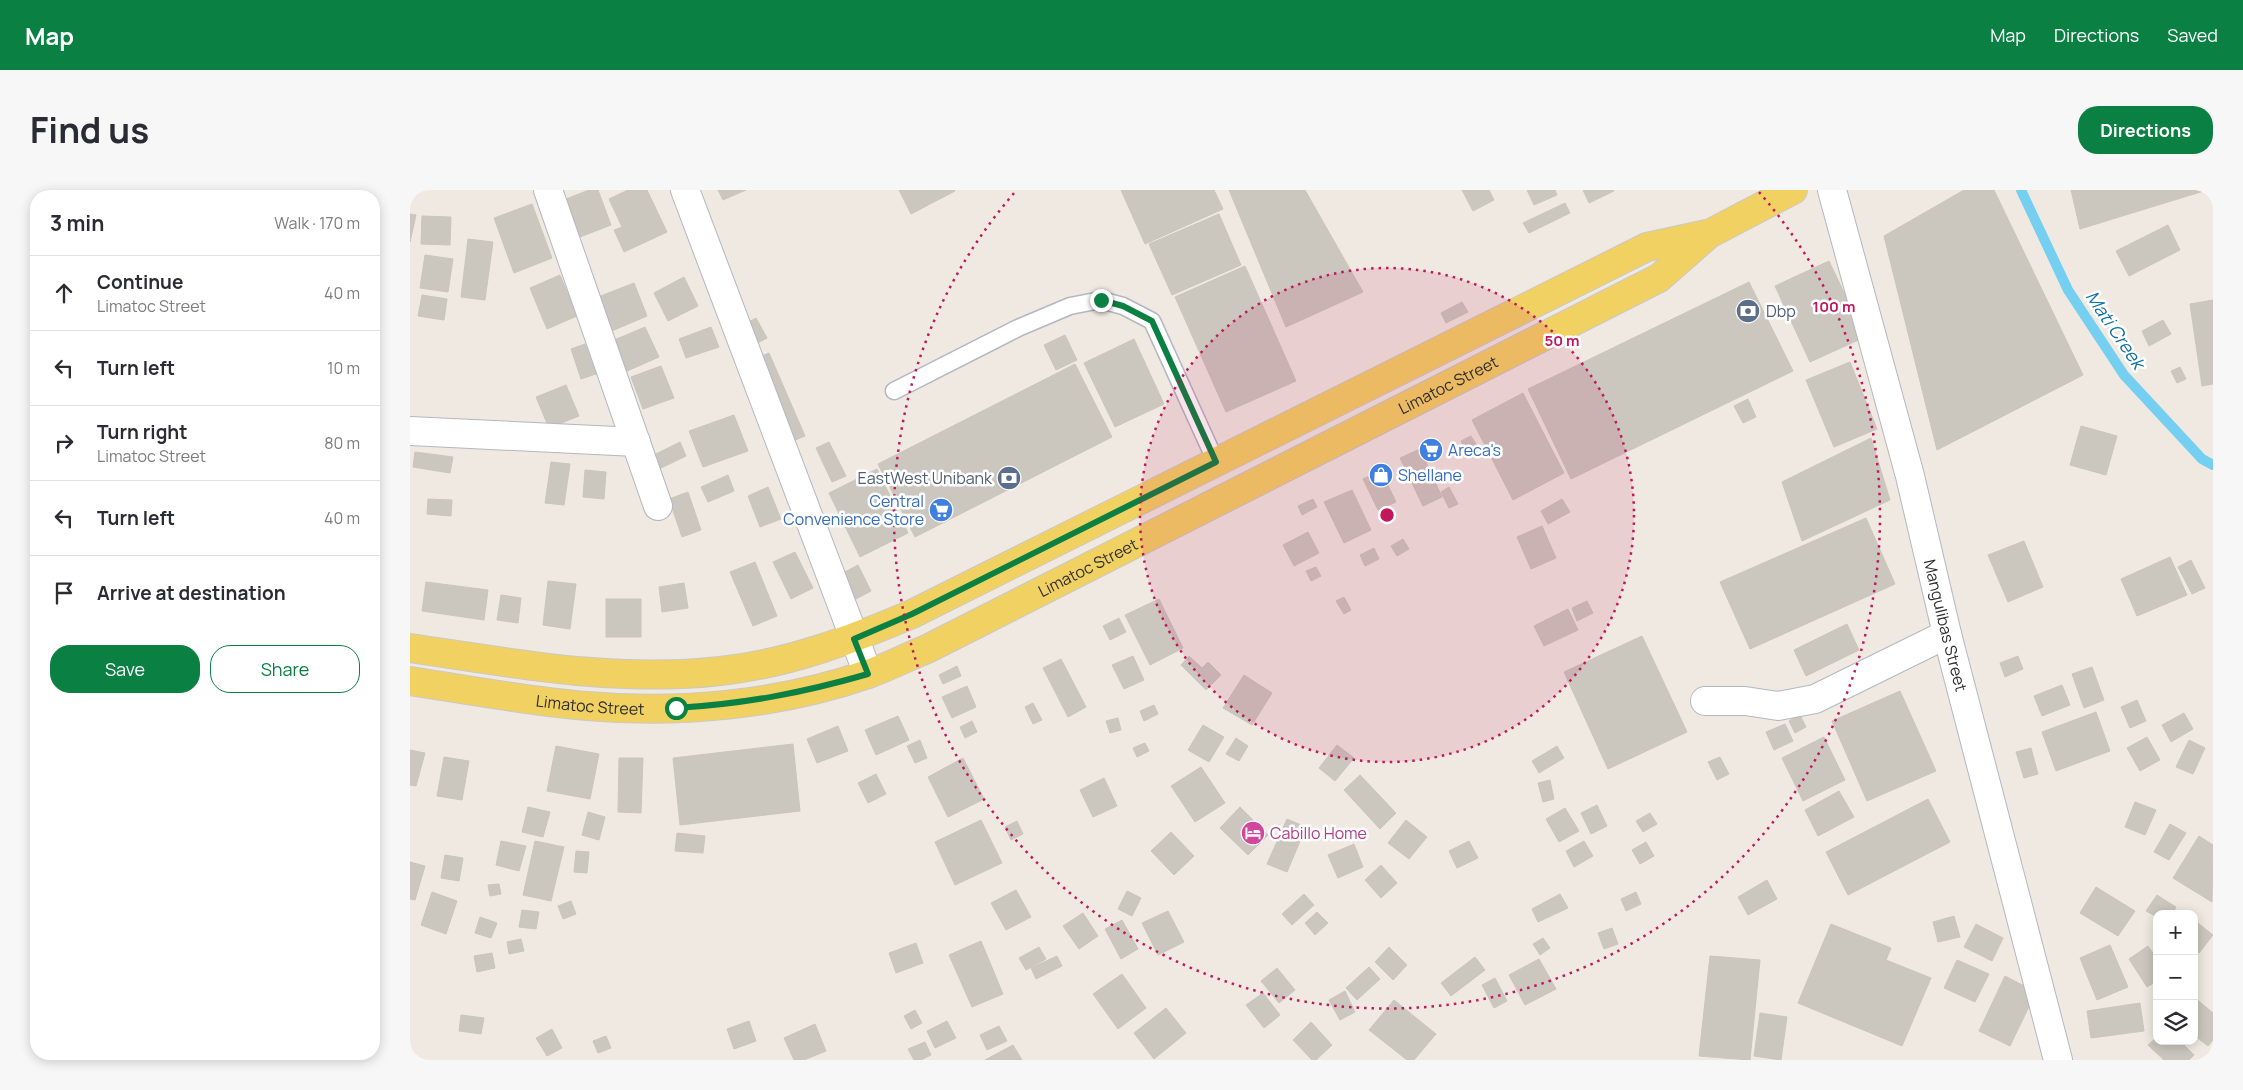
<!DOCTYPE html>
<meta charset="utf-8">
<style>
:root{--surface:#fff;--page:#f7f7f7;--text:#2b2b33;--muted:#7c7c81;--line:#e1e1e2;--accent:#0b8043}
body{margin:0;font-family:Manrope,sans-serif;background:var(--page);color:var(--text)}
.controls{position:absolute;right:15px;bottom:15px;display:grid;overflow:hidden;border-radius:10px;box-shadow:0 2px 12px #0003}
.controls button{width:45px;height:45px;display:grid;place-items:center;padding:0;border:0;border-bottom:1px solid var(--line);background:var(--surface);color:var(--text);font:25px sans-serif}
.stop{position:absolute;width:15px;height:15px;margin:-11px;border:4px solid #0b8043;border-radius:50%;background:#fff}
.stop.end{background:#0b8043;border-color:#fff;box-shadow:0 1px 5px #0008}
.list{margin:0;padding:0;list-style:none}
h2{display:flex;justify-content:space-between;align-items:center;height:65px;margin:0;padding:0 20px;font-size:21px}
h2 small{font-size:16px;font-weight:400;color:var(--muted)}
.list li{display:grid;grid-template-columns:32px 1fr auto;gap:15px;align-items:center;box-sizing:border-box;height:75px;padding:0 20px;border-top:1px solid var(--line)}
.list b{display:block;font-size:19px;white-space:nowrap}
.list p{margin:0;font-size:16px;white-space:nowrap;color:var(--muted)}
.list em{font-size:16px;font-style:normal;color:var(--muted)}
.actions{display:flex;gap:10px;padding:15px 20px}
.actions a{flex:1;padding:11px 0;border:1px solid var(--accent);border-radius:20px;text-align:center;font-size:18px;color:var(--accent)}
.actions .main{background:var(--accent);color:#fff}
.icon{flex:none;width:28px;height:28px;fill:none;stroke:currentColor;stroke-width:2;stroke-linecap:round;stroke-linejoin:round}
.map{position:relative;flex:none;width:1803px;height:870px;overflow:hidden;border-radius:20px}
header{display:flex;align-items:center;gap:30px;box-sizing:border-box;height:70px;padding:0 25px;background:var(--accent);color:#fff}
header strong{font-size:24px}
nav{display:flex;gap:28px;margin-inline-start:auto;font-size:18px}
.intro{display:flex;align-items:center;justify-content:space-between;box-sizing:border-box;height:120px;padding:0 30px}
h1{margin:0;font-size:35px}
.button{padding:12px 22px;border-radius:20px;background:var(--accent);color:#fff;font-size:18px;font-weight:700}
main{display:flex;gap:30px;padding:0 30px}
aside{flex:1;background:var(--surface);border-radius:20px;box-shadow:0 2px 12px #0003}
.map>svg:first-child{display:block}
.lines{fill:none;stroke-linecap:round;stroke-linejoin:round}
.stream{stroke:#75cff0;stroke-width:10}
.building{fill:#cbc7bf;stroke:#cbc5ba}
.lane-casing{stroke:#b4b7c1;stroke-width:19}
.street-casing{stroke:#b4b7c1;stroke-width:30}
.secondary-casing{stroke:#b4b7c1;stroke-width:30}
.primary-casing{stroke:#c9c9c9;stroke-width:30}
.lane{stroke:#fff;stroke-width:16}
.street{stroke:#fff;stroke-width:28}
.secondary{stroke:#fff;stroke-width:28}
.primary{stroke:#f2d163;stroke-width:28}
.route{stroke:#0b8043;stroke-width:6}
.ring{fill:none;stroke:#c2185b;stroke-width:2.5;stroke-dasharray:2.5 5}
.labels{text-anchor:middle;stroke-width:5;stroke-linejoin:round;paint-order:stroke}
.service-label{font-size:16px;fill:#4e5e75;stroke:#fff;text-anchor:start}
.street-label{font-size:16px;fill:#2e2e2e;stroke:#fff}
.shop-label{font-size:16px;fill:#366cbe;stroke:#fff;text-anchor:start}
.hotel-label{font-size:16px;fill:#b23c85;stroke:#fff;text-anchor:start}
.water-label{font-size:18px;font-style:italic;fill:#0d6fa3;stroke:#fff}
.centre{fill:#c2185b;stroke:#fff;stroke-width:2.5}
.ring-label{font-size:15px;text-anchor:middle;font-weight:bold;fill:#c2185b;stroke:#fff;stroke-width:5;stroke-linejoin:round;paint-order:stroke}
</style>
<header>
<strong>Map</strong>
<nav><a>Map</a><a>Directions</a><a>Saved</a></nav>
</header>
<div class="intro"><h1>Find us</h1><a class="button">Directions</a></div>
<main>
<aside>
<h2>3 min<small>Walk · 170 m</small></h2>
<ul class="list">
<li><svg class="icon" aria-label="ahead" viewBox="0 0 24 24"><path d="M12 20V5M6 11l6-6 6 6"/></svg><div><b>Continue</b><p>Limatoc Street</p></div><em>40 m</em></li>
<li><svg class="icon" aria-label="left" viewBox="0 0 24 24"><path d="M17 20v-9H6M10 6l-5 5 5 5"/></svg><div><b>Turn left</b></div><em>10 m</em></li>
<li><svg class="icon" aria-label="right" viewBox="0 0 24 24"><path d="M7 20v-9h11M14 6l5 5-5 5"/></svg><div><b>Turn right</b><p>Limatoc Street</p></div><em>80 m</em></li>
<li><svg class="icon" aria-label="left" viewBox="0 0 24 24"><path d="M17 20v-9H6M10 6l-5 5 5 5"/></svg><div><b>Turn left</b></div><em>40 m</em></li>
<li><svg class="icon" aria-label="arrive" viewBox="0 0 24 24"><path d="M6 21V4h12l-3 4 3 4H6"/></svg><div><b>Arrive at destination</b></div></li>
</ul>
<div class="actions"><a class="main">Save</a><a>Share</a></div>
</aside>
<div class="map">
<svg width="1803" height="870" viewBox="0 0 1803 870">
<rect width="100%" height="100%" fill="#efe9e1"/>
<g class="lines">
<polyline class="stream" points="1611,0 1658,100 1714,185 1792,269 1803,275"/>
</g>
<g class="building">
<polygon points="179,0 188,0 201,35 170,47 156,9"/>
<polygon points="218,0 237,0 257,42 214,62 204,40 212,37 199,9"/>
<polygon points="308,0 336,0 313,10"/>
<polygon points="489,0 544,0 545,1 501,24"/>
<polygon points="711,0 804,0 813,19 735,54"/>
<polygon points="819,0 895,0 953,102 876,137"/>
<polygon points="1052,0 1079,0 1084,10 1063,21"/>
<polygon points="1117,0 1145,0 1147,5 1124,15"/>
<polygon points="1173,0 1203,0 1204,1 1179,13"/>
<polygon points="1554,0 1584,0 1673,185 1527,260 1474,46"/>
<polygon points="1661,0 1797,0 1670,39"/>
<polygon points="1155,13 1160,23 1119,43 1113,33"/>
<polygon points="122,14 142,68 104,83 84,28"/>
<polygon points="0,24 6,25 0,52"/>
<polygon points="809,24 831,75 762,105 739,54"/>
<polygon points="12,26 41,27 40,55 11,54"/>
<polygon points="1758,35 1770,60 1719,86 1706,61"/>
<polygon points="58,49 83,52 75,110 51,107"/>
<polygon points="15,65 43,69 38,102 10,98"/>
<polygon points="1419,71 1455,147 1400,172 1365,96"/>
<polygon points="835,76 886,191 816,222 765,107"/>
<polygon points="150,85 167,126 137,139 120,98"/>
<polygon points="274,87 288,116 258,131 244,103"/>
<polygon points="1339,92 1383,181 1161,289 1118,199"/>
<polygon points="224,93 237,126 197,143 183,109"/>
<polygon points="12,105 37,109 34,130 8,126"/>
<polygon points="1803,110 1803,194 1792,196 1780,114"/>
<polygon points="1052,112 1058,122 1036,133 1031,123"/>
<polygon points="346,128 357,148 338,158 328,138"/>
<polygon points="1753,130 1761,144 1739,156 1732,141"/>
<polygon points="235,137 249,167 215,182 202,151"/>
<polygon points="301,137 309,157 276,168 269,149"/>
<polygon points="655,145 667,170 646,180 634,155"/>
<polygon points="724,149 754,214 705,237 674,173"/>
<polygon points="175,154 186,184 171,189 161,159"/>
<polygon points="359,163 395,246 378,253 342,170"/>
<polygon points="1440,172 1467,239 1424,257 1396,190"/>
<polygon points="665,174 702,247 505,347 468,274"/>
<polygon points="251,176 264,208 233,219 221,187"/>
<polygon points="1770,177 1776,189 1767,193 1761,181"/>
<polygon points="156,195 169,226 139,238 126,207"/>
<polygon points="1113,203 1154,283 1103,310 1062,230"/>
<polygon points="1338,209 1346,227 1333,233 1324,216"/>
<polygon points="324,225 338,261 293,277 279,241"/>
<polygon points="1671,236 1707,246 1696,285 1660,275"/>
<polygon points="1061,246 1068,257 1057,262 1051,251"/>
<polygon points="1461,248 1480,310 1392,351 1372,292"/>
<polygon points="270,252 276,266 249,279 242,266"/>
<polygon points="419,252 436,286 422,292 406,258"/>
<polygon points="1010,259 1032,307 1013,316 990,268"/>
<polygon points="5,262 43,267 40,283 3,277"/>
<polygon points="141,272 160,274 154,315 135,313"/>
<polygon points="467,279 498,343 450,367 419,303"/>
<polygon points="175,280 196,282 194,309 173,307"/>
<polygon points="971,281 986,312 968,320 953,289"/>
<polygon points="318,285 324,301 298,312 291,297"/>
<polygon points="358,297 371,329 350,337 338,306"/>
<polygon points="1039,297 1048,314 1039,318 1031,302"/>
<polygon points="942,300 961,340 934,353 914,312"/>
<polygon points="278,302 291,340 272,347 259,309"/>
<polygon points="18,309 42,310 41,326 17,324"/>
<polygon points="903,309 907,317 892,325 888,316"/>
<polygon points="1152,309 1160,322 1138,334 1131,321"/>
<polygon points="1456,328 1485,394 1340,459 1310,392"/>
<polygon points="1132,336 1146,368 1121,379 1107,347"/>
<polygon points="898,342 909,363 884,376 873,355"/>
<polygon points="993,349 999,359 987,366 981,356"/>
<polygon points="1614,351 1633,397 1598,412 1578,365"/>
<polygon points="964,358 969,369 955,376 950,365"/>
<polygon points="385,362 403,398 381,409 363,372"/>
<polygon points="1760,367 1777,405 1727,426 1711,389"/>
<polygon points="1781,370 1795,398 1782,404 1768,377"/>
<polygon points="345,372 367,426 343,436 320,382"/>
<polygon points="448,375 461,401 444,410 431,384"/>
<polygon points="906,377 911,386 901,391 896,381"/>
<polygon points="138,391 166,394 160,439 133,435"/>
<polygon points="16,392 78,400 74,430 12,421"/>
<polygon points="274,393 278,418 252,422 249,397"/>
<polygon points="91,405 111,408 108,433 87,430"/>
<polygon points="934,407 941,420 934,424 926,411"/>
<rect x="196" y="409" width="35" height="38"/>
<polygon points="749,409 773,458 740,475 715,425"/>
<polygon points="1177,411 1183,423 1167,431 1162,418"/>
<polygon points="1158,419 1168,440 1134,456 1124,436"/>
<polygon points="709,428 716,442 700,450 693,436"/>
<polygon points="1437,434 1449,460 1396,486 1384,460"/>
<polygon points="1232,446 1277,542 1198,579 1154,482"/>
<polygon points="723,466 734,490 714,499 702,475"/>
<polygon points="779,466 792,478 798,472 811,485 796,500 771,475"/>
<polygon points="1608,466 1613,479 1595,487 1590,473"/>
<polygon points="651,469 676,517 658,527 633,478"/>
<polygon points="547,476 551,486 533,494 529,485"/>
<polygon points="1682,477 1694,510 1674,518 1662,484"/>
<polygon points="834,485 862,503 842,535 813,518"/>
<polygon points="1652,495 1660,515 1632,526 1624,506"/>
<polygon points="557,496 566,517 542,528 532,507"/>
<polygon points="1490,501 1526,581 1457,611 1422,531"/>
<polygon points="1727,510 1736,531 1720,538 1711,517"/>
<polygon points="623,513 632,530 623,534 615,517"/>
<polygon points="744,515 748,524 734,531 730,521"/>
<polygon points="1686,522 1700,561 1646,581 1632,542"/>
<polygon points="1774,523 1783,539 1761,552 1752,535"/>
<polygon points="1390,525 1396,537 1385,543 1379,531"/>
<polygon points="488,526 499,550 466,565 455,540"/>
<polygon points="708,528 711,540 700,543 696,531"/>
<polygon points="562,531 567,542 555,548 550,537"/>
<polygon points="1375,534 1383,551 1364,560 1356,542"/>
<polygon points="793,535 814,547 799,572 778,560"/>
<polygon points="428,536 438,561 407,573 397,549"/>
<polygon points="1414,547 1435,590 1393,611 1372,568"/>
<polygon points="1737,547 1750,570 1730,581 1717,558"/>
<polygon points="826,548 838,556 829,571 816,564"/>
<polygon points="510,550 517,568 505,573 497,556"/>
<polygon points="1779,550 1795,558 1783,584 1766,577"/>
<polygon points="735,553 739,561 727,567 723,558"/>
<polygon points="383,554 390,621 270,635 263,568"/>
<polygon points="927,555 944,568 925,591 909,578"/>
<polygon points="146,556 189,564 180,609 137,601"/>
<polygon points="1147,556 1154,568 1129,583 1122,571"/>
<polygon points="1621,558 1628,584 1614,588 1606,562"/>
<polygon points="0,560 15,563 6,596 0,595"/>
<polygon points="34,567 59,571 52,610 27,606"/>
<polygon points="1310,567 1319,584 1307,590 1298,572"/>
<polygon points="209,568 233,568 231,623 208,622"/>
<polygon points="553,568 574,609 538,627 518,587"/>
<polygon points="791,577 815,613 785,632 761,596"/>
<polygon points="466,584 476,604 458,613 448,593"/>
<polygon points="950,585 986,623 970,639 934,600"/>
<polygon points="694,588 707,616 683,627 670,600"/>
<polygon points="1140,590 1144,609 1133,612 1128,593"/>
<polygon points="1429,601 1444,627 1408,646 1395,620"/>
<polygon points="1518,609 1540,652 1438,705 1416,662"/>
<polygon points="1725,612 1746,620 1735,645 1715,637"/>
<polygon points="1187,615 1197,636 1181,644 1171,623"/>
<polygon points="118,617 140,622 133,647 112,642"/>
<polygon points="830,617 858,645 838,665 810,638"/>
<polygon points="1155,618 1169,641 1149,652 1136,629"/>
<polygon points="178,622 195,627 189,650 172,645"/>
<polygon points="1240,623 1247,634 1233,642 1226,631"/>
<polygon points="877,629 896,637 877,682 857,674"/>
<polygon points="571,630 592,673 545,695 525,652"/>
<polygon points="996,630 1017,647 999,669 978,653"/>
<polygon points="607,631 613,644 601,650 595,637"/>
<polygon points="1760,634 1776,643 1759,670 1744,662"/>
<polygon points="761,642 784,666 764,685 741,661"/>
<polygon points="267,643 295,646 293,663 265,661"/>
<polygon points="1789,646 1803,655 1802,712 1763,688"/>
<polygon points="91,651 116,656 109,681 86,675"/>
<polygon points="125,651 154,657 141,711 113,705"/>
<polygon points="1059,651 1068,668 1047,678 1039,661"/>
<polygon points="1174,651 1183,666 1164,677 1156,661"/>
<polygon points="1236,652 1244,666 1230,674 1222,660"/>
<polygon points="944,654 953,677 928,688 918,665"/>
<polygon points="166,661 179,662 177,683 164,682"/>
<polygon points="35,665 53,668 49,691 31,688"/>
<polygon points="0,672 15,676 5,710 0,709"/>
<polygon points="971,675 987,693 971,708 955,690"/>
<polygon points="1357,690 1367,709 1338,725 1328,707"/>
<polygon points="89,694 91,704 80,706 78,695"/>
<polygon points="1686,697 1725,721 1708,746 1670,723"/>
<polygon points="606,700 621,727 596,740 581,713"/>
<polygon points="717,701 731,708 722,726 708,719"/>
<polygon points="22,702 47,711 36,744 11,735"/>
<polygon points="1226,702 1231,714 1216,721 1211,709"/>
<polygon points="894,704 904,715 882,735 872,724"/>
<polygon points="1150,704 1158,718 1128,732 1122,719"/>
<polygon points="1747,705 1766,717 1762,724 1747,724 1747,727 1736,721"/>
<polygon points="161,711 166,724 153,729 148,716"/>
<polygon points="112,720 129,722 126,739 109,737"/>
<polygon points="758,721 774,752 748,765 732,733"/>
<polygon points="907,722 918,733 905,745 895,733"/>
<polygon points="673,723 688,746 669,759 653,736"/>
<polygon points="1544,726 1550,747 1528,752 1523,732"/>
<polygon points="70,727 87,733 81,748 65,743"/>
<polygon points="712,730 728,759 711,769 695,739"/>
<polygon points="1784,730 1803,745 1789,763 1784,759"/>
<polygon points="1421,734 1481,758 1476,770 1521,788 1492,856 1388,813"/>
<polygon points="1566,734 1593,748 1582,771 1554,757"/>
<polygon points="1202,738 1208,754 1194,759 1188,743"/>
<polygon points="1133,748 1140,758 1130,765 1123,754"/>
<polygon points="111,749 114,761 99,764 97,752"/>
<polygon points="571,751 593,804 562,817 539,765"/>
<polygon points="506,753 513,773 486,783 479,763"/>
<polygon points="1700,755 1718,797 1687,810 1670,768"/>
<polygon points="1738,756 1747,769 1747,791 1737,797 1719,769"/>
<polygon points="629,757 636,769 616,780 609,768"/>
<polygon points="979,757 997,775 983,790 965,772"/>
<polygon points="82,763 85,778 67,782 64,766"/>
<polygon points="647,766 652,776 626,789 621,778"/>
<polygon points="1300,766 1350,770 1340,870 1289,866"/>
<polygon points="1065,767 1075,780 1041,806 1031,793"/>
<polygon points="1129,769 1146,799 1115,815 1099,785"/>
<polygon points="1547,770 1579,784 1565,812 1534,798"/>
<polygon points="959,777 970,789 947,810 936,798"/>
<polygon points="867,778 885,800 869,813 851,791"/>
<polygon points="712,784 736,818 708,839 683,804"/>
<polygon points="1595,786 1626,802 1600,856 1569,841"/>
<polygon points="1085,788 1097,811 1084,818 1072,795"/>
<polygon points="935,801 945,822 930,830 919,810"/>
<polygon points="853,803 870,825 854,838 836,815"/>
<polygon points="1784,807 1803,823 1803,850 1798,856 1784,845"/>
<polygon points="984,810 1026,844 1004,870 997,870 959,840"/>
<polygon points="1730,813 1734,841 1681,848 1677,821"/>
<polygon points="756,818 776,843 744,869 724,843"/>
<polygon points="505,820 512,833 501,839 494,826"/>
<polygon points="1350,823 1377,827 1371,870 1344,866"/>
<polygon points="51,825 74,828 71,844 49,841"/>
<polygon points="339,831 346,851 324,859 317,839"/>
<polygon points="537,831 546,848 525,858 517,841"/>
<polygon points="901,832 922,855 906,870 902,870 883,850"/>
<polygon points="405,834 416,861 394,870 384,870 374,848"/>
<polygon points="589,836 597,851 577,860 570,845"/>
<polygon points="142,839 152,858 137,866 126,848"/>
<polygon points="196,846 201,858 188,863 183,851"/>
<polygon points="1747,847 1747,851 1770,851 1784,865 1779,870 1754,870 1738,855"/>
<polygon points="515,852 521,865 511,870 504,870 498,859"/>
<polygon points="603,855 612,870 575,870"/>
</g>
<g class="lines">
<g class="lane-casing">
<polyline id="lane" points="484,201 608,138 660,116 691,110 713,116 742,131 806,272"/>
</g>
<g class="street-casing">
<g id="street">
<polyline points="138,0 248,316"/>
<path id="s1" d="M1422 0 1500 286 1537 444 1648 870"/>
<polyline points="0,241 226,252"/>
<polyline points="1295,511 1335,511 1368,516 1405,509 1537,444"/>
</g>
</g>
<g class="secondary-casing">
<polyline id="secondary" points="275,0 458,484"/>
</g>
<g class="primary-casing">
<g id="primary">
<path d="M0 458C102 473 206 493 310 481 377 474 441 450 502 424L1237 57 1297 44"/>
<path id="s2" d="M0 491C59 500 118 511 177 516 269 524 369 515 458 484 478 477 497 467 517 459L1249 88 1299 44 1383 0"/>
</g>
</g>
<use href="#lane" class="lane"/>
<use href="#street" class="street"/>
<use href="#secondary" class="secondary"/>
<use href="#primary" class="primary"/>
</g>
<g class="lines">
<path class="route" d="M266 518C334 514 392 503 458 484L444 449 502 424 806 272 742 131 713 116 691 110"/>
</g>
<circle cx="977" cy="325" r="247" fill="#c2185b" fill-opacity=".12"/>
<g class="ring">
<circle cx="977" cy="325" r="247"/>
<path d="M1349 2A493 493 0 1 1 605 2"/>
</g>
<defs>
<g id="bank-disc" transform="scale(1.25)"><circle r="9.5" fill="#5c6f8a" stroke="#fff"/><path d="M-6-4H6V4H-6ZM0-2.3a2.3 2.3 0 1 0 0 4.6a2.3 2.3 0 1 0 0-4.6Z" fill="#fff"/></g>
<g id="supermarket-disc" transform="scale(1.25)"><circle r="9.5" fill="#3f7fe0" stroke="#fff"/><path d="M-6-5.5h2.5l.6 2H6L4.5 2H-2.5L-4.4-4H-6ZM-1.5 3.2a1.3 1.3 0 1 0 .1 0ZM3 3.2a1.3 1.3 0 1 0 .1 0Z" fill="#fff"/></g>
<g id="shop-disc" transform="scale(1.25)"><circle r="9.5" fill="#3f7fe0" stroke="#fff"/><path d="M-5-2.5h2.3a2.7 3.5 0 0 1 5.4 0H5L5.5 6h-11ZM-1.5-2.5h3a1.5 2.3 0 0 0-3 0Z" fill="#fff"/></g>
<g id="hotel-disc" transform="scale(1.25)"><circle r="9.5" fill="#d1479c" stroke="#fff"/><path d="M-6-4.5h1.5V1H6V5H4.5V3h-9V5H-6ZM-4 0a1.8 1.8 0 1 1 3.6 0ZM.5 0V-2.5h3Q6-2.5 6 0Z" fill="#fff"/></g>
</defs>
<g fill-rule="evenodd">
<use href="#bank-disc" x="1338" y="121"/>
<use href="#supermarket-disc" x="1021" y="260"/>
<use href="#shop-disc" x="971" y="285"/>
<use href="#bank-disc" x="599" y="288"/>
<use href="#supermarket-disc" x="531" y="320"/>
<use href="#hotel-disc" x="843" y="643"/>
</g>
<g class="labels">
<g class="service-label">
<text x="1356" y="127">Dbp</text>
<text x="582" y="294" text-anchor="end">EastWest Unibank</text>
</g>
<g class="street-label">
<text dy="6" stroke="none"><textPath href="#s2" startOffset="1112">Limatoc Street</textPath></text>
<text dy="6" stroke="none"><textPath href="#s2" startOffset="708">Limatoc Street</textPath></text>
<text dy="6" stroke="none"><textPath href="#s1" startOffset="450">Mangulibas Street</textPath></text>
<text dy="6" stroke="none"><textPath href="#s2" startOffset="182">Limatoc Street</textPath></text>
</g>
<g class="shop-label">
<text x="1038" y="266">Areca's</text>
<text x="988" y="291">Shellane</text>
<text x="514" y="317" text-anchor="end">Central<tspan x="514" dy="18">Convenience Store</tspan></text>
</g>
<g class="hotel-label">
<text x="860" y="649">Cabillo Home</text>
</g>
<g class="water-label">
<text transform="translate(1705 140) rotate(56)" y="6">Mati Creek</text>
</g>
</g>
<circle cx="977" cy="325" r="8" class="centre"/>
<g class="ring-label">
<text x="1424" y="122">100 m</text>
<text x="1152" y="156">50 m</text>
</g>
</svg>
<div class="controls">
<button>+</button>
<button>−</button>
<button><svg class="icon" aria-label="layers" viewBox="0 0 24 24"><path d="M12 4l9 5-9 5-9-5zM3 14l9 5 9-5"/></svg></button>
</div>
<div class="stop" style="left:266px;top:518px"></div>
<div class="stop end" style="left:691px;top:110px"></div>
</div>
</main>
